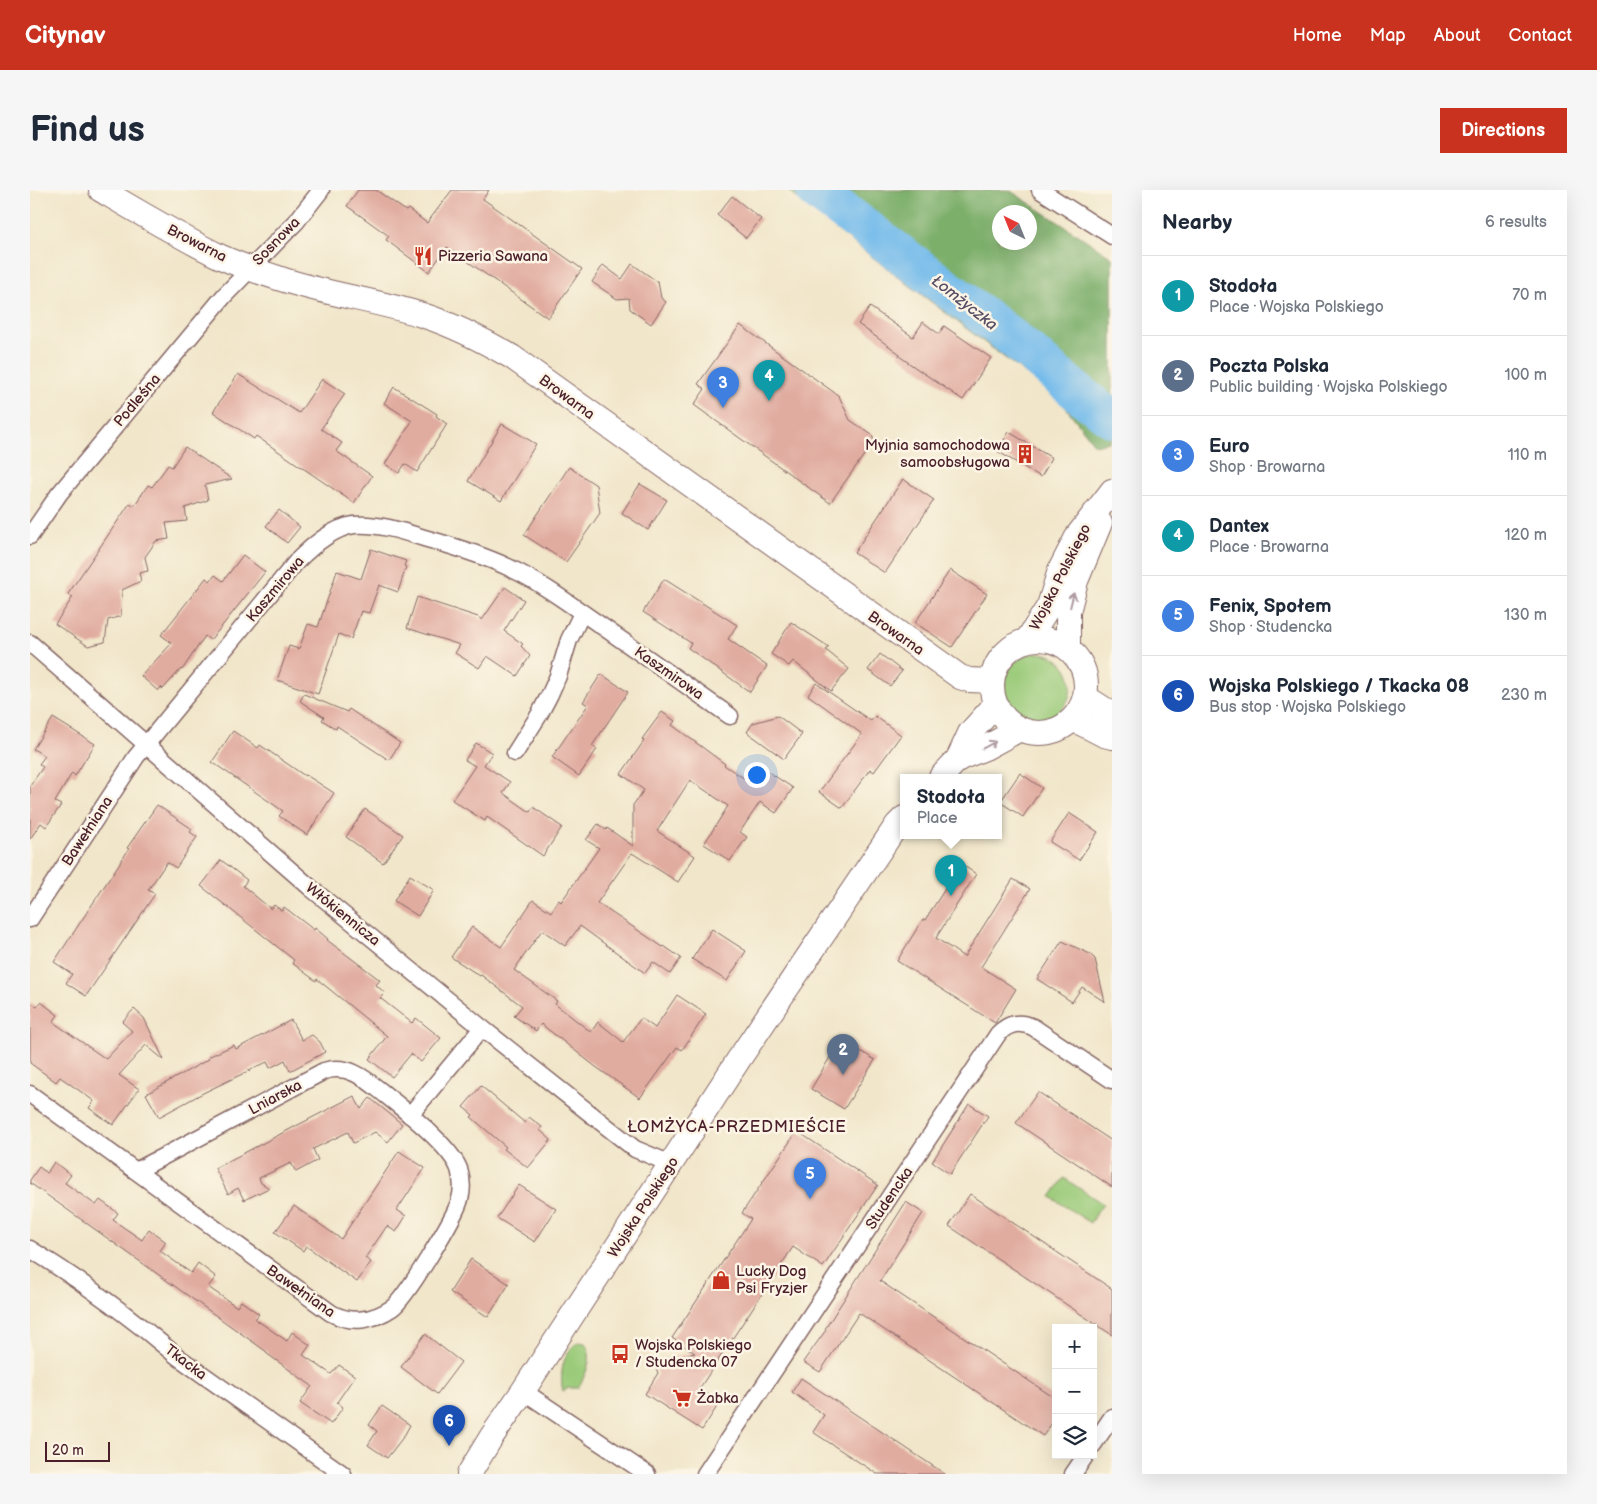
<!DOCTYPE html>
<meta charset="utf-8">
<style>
:root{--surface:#fff;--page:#f6f6f7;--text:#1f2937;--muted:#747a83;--line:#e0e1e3;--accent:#c8321e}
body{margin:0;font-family:"Balsamiq Sans",sans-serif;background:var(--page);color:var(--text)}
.controls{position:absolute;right:15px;bottom:15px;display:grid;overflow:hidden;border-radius:0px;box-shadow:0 5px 20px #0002}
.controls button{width:45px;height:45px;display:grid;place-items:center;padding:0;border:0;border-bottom:1px solid var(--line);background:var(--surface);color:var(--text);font:25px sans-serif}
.compass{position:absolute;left:962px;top:15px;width:45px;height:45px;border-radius:50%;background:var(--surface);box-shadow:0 5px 20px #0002;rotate:317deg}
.scale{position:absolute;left:15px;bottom:12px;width:65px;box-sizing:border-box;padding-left:5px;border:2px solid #4a1f2b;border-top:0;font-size:14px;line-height:18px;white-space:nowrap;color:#4a1f2b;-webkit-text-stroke:4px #fcf5e5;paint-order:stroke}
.you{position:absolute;left:726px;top:584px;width:18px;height:18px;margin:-12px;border:4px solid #fff;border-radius:50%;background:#1a73e8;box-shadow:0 0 0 8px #1a73e833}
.badge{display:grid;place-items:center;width:32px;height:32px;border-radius:50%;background:var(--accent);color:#fff;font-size:16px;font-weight:700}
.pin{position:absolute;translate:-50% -41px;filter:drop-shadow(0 1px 2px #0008)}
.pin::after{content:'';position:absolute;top:26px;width:18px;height:15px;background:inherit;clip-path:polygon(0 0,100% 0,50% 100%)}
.popup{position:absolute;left:870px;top:584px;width:102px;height:65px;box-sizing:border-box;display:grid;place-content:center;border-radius:0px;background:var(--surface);filter:drop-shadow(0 1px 4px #0005);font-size:16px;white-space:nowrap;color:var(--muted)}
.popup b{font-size:19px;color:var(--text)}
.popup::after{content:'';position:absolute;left:50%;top:100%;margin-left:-10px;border:10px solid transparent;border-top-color:var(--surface)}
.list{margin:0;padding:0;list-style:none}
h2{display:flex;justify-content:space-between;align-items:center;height:65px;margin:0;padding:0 20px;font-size:21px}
h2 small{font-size:16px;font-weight:400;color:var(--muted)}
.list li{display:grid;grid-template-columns:32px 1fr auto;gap:15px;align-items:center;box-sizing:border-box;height:80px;padding:0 20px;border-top:1px solid var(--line)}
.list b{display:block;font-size:19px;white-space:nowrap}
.list p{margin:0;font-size:16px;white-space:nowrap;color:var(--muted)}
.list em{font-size:16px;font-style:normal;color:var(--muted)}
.icon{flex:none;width:28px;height:28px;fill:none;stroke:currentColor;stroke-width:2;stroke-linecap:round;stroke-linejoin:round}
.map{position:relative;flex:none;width:1082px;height:1284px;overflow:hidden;border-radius:0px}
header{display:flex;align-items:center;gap:30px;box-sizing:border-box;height:70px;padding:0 25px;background:var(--accent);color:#fff}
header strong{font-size:24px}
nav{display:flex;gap:28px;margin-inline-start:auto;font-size:18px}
.intro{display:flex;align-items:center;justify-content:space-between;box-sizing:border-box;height:120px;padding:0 30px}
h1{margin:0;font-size:35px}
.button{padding:12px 22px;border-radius:0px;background:var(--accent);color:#fff;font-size:18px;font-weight:700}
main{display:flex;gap:30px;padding:0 30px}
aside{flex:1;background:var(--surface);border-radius:0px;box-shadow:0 5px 20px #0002}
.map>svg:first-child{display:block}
.green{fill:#9bcb7a;stroke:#727552}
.forest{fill:#7caf6a;stroke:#63674a;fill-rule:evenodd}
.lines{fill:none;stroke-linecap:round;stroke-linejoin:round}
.river{stroke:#74bbeb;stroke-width:39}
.building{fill:#e1aca0}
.street-casing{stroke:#846563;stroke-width:19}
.secondary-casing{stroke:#846563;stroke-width:26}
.street{stroke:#fff;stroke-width:16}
.secondary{stroke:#fff;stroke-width:24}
.oneway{stroke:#ae9aa0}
.labels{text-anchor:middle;stroke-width:5;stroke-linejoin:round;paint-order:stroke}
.street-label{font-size:15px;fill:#4a1f2b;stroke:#fcf5e5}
.poi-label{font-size:15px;fill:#4a1f2b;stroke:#fcf5e5;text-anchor:start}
.water-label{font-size:16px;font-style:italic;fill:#574e65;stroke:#fcf5e5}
.neighbourhood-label{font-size:16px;letter-spacing:1px;fill:#4a1f2b;stroke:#fcf5e5}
</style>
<header>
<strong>Citynav</strong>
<nav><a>Home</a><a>Map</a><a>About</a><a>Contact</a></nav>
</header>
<div class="intro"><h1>Find us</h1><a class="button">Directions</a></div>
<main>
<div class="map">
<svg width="1082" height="1284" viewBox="0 0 1082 1284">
<rect width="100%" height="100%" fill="#fcf5e5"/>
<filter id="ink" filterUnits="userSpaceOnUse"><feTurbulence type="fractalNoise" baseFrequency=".02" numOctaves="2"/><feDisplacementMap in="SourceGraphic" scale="10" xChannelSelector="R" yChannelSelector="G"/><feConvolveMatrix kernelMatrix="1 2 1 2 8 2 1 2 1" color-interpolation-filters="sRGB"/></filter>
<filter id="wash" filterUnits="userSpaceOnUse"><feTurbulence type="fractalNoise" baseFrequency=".0096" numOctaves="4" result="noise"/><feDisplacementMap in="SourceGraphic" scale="20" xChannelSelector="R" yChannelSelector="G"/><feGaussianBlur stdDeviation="1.12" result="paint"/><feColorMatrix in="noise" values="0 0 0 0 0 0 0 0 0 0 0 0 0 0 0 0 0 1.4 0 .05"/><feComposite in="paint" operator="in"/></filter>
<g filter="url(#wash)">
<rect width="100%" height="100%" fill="#f1e6ca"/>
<g class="green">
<circle cx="1008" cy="496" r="33"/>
<polygon points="1034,988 1073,1014 1060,1033 1021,1007"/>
<path d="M549 1152 555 1153C565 1166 555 1186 548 1198H538L533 1201C529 1185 533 1160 549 1152Z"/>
</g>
<path class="forest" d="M757 0H979L1082 67V246L1079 252 1065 255 1030 210 807 40ZM969 22H999V52H969Z"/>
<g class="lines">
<path class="river" d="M785 0C850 49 916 97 981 147 1015 174 1046 204 1082 228"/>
</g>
<g id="blocks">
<g class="building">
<polygon points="328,0 346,0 376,21 378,19 397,33 422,0 459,0 453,9 552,79 518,128 417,57 399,82 356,50 359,46 317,16"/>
<polygon points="702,6 731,29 716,48 687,25"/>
<polygon points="602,74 628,92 631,108 636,112 621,134 600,119 599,108 587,109 562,92 573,75 592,89"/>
<polygon points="840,117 883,147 893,132 909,144 914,136 961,168 933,210 886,178 869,166 870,164 828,134"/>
<polygon points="710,135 809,206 820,230 842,245 844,251 800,313 664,215 675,199 668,194"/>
<polygon points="208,184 269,223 292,189 315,204 291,239 312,253 306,261 342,286 324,313 226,246 224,249 183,222"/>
<polygon points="364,197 407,224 406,226 417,234 387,282 375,274 369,283 355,274 382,231 354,213"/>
<polygon points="472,234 506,254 471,311 438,291"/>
<polygon points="979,242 1022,268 1011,287 967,261"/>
<polygon points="155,257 202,289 175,295 178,310 155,318 157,331 136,333 139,349 126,351 115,367 118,381 109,383 111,391 92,400 91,426 78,430 75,452 58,456 25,434 43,407 38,404 100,313 104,316 118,295 122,297 138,275 142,277"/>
<polygon points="539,277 566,295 570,323 536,372 494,345"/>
<polygon points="873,289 904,310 855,383 824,363"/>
<polygon points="610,294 637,310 618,340 592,323"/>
<polygon points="249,320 270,337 257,353 236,336"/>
<polygon points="341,359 376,371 374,376 376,377 368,402 349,395 339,423 331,421 321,449 309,444 288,504 247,490 259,456 269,459 278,434 288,437 307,381 331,389"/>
<polygon points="213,365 235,382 188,441 180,450 175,446 152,480 151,479 133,499 131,497 128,501 111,486 142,453 131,445 176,388 180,391 185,385 193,391"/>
<polygon points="920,380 957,404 922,457 885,433"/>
<polygon points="634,389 707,435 698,449 737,476 720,502 658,458 661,453 613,422"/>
<polygon points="475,397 494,410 474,441 493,454 491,456 500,466 487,486 457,466 449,478 425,463 430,455 377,438 387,407 448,427 452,430"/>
<polygon points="761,432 799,457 796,460 819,479 801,501 763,471 759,476 741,464"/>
<polygon points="850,464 872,481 860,496 838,480"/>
<polygon points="571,484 598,502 562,556 567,559 549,586 522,567 558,515 553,512"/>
<polygon points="786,493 841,531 845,526 871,545 844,582 840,579 812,618 789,602 832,544 778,505"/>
<polygon points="274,504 317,522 319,519 370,553 359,570 307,536 306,539 292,530 294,527 270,511"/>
<polygon points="632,522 645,531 642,535 695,574 694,575 727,597 737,581 763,598 746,623 730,612 710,642 717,647 700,671 674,654 698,616 660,590 627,641 665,666 648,692 602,663 567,713 633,757 634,756 651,768 640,784 623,772 615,783 550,736 535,756 512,740 484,780 527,811 525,814 561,842 568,832 593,852 611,828 625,838 647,805 676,824 652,860 647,857 610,908 566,877 511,834 506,841 484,826 492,816 451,785 450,786 421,767 442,737 471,757 503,710 521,722 529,710 531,712 569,658 556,650 568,634 576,640 577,638 603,656 603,615 614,600 591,584 614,551 612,549"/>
<polygon points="748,526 772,544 754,569 717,542 723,533"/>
<polygon points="23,528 65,554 45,586 42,583 25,612 31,615 16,637 11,633 0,649 0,596 13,577 9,574 15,566 3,559"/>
<polygon points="203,541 228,558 230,555 275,586 276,585 304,603 277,645 249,626 253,621 182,572"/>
<polygon points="446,553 462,563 454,575 480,592 473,603 500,622 503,617 532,637 513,666 457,627 455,631 422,610 445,576 435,570"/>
<polygon points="990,583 1012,598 993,627 970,612"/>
<polygon points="127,615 162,639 160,642 167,647 146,678 137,672 118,700 125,704 56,806 36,793 42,784 24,772 99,659 97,658"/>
<polygon points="335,619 373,645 353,673 316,647"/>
<polygon points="1039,623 1068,642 1049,670 1020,652"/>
<polygon points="191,670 217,690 213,696 241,719 244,715 252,721 254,717 284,740 285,738 298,749 297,750 350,790 346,795 355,803 350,808 382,833 386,828 411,848 391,872 381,864 362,887 339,869 357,846 287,789 286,791 262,773 264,770 171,696"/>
<polygon points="931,674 946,684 906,748 934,767 983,689 1000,699 951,777 986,799 965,833 867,771 893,729 895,730"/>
<polygon points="380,685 404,700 388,726 364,711"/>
<polygon points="682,739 716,761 697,791 662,769"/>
<polygon points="1032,751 1060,764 1065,769 1075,812 1052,797 1042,812 1007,789"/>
<polygon points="0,812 7,817 11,812 28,825 23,832 76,869 102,841 92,832 104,819 114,828 134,870 116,855 89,885 109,899 83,935 59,918 64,911 30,887 26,892 0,873"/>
<polygon points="261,830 272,850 282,845 290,852 295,862 260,881 255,870 240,878 237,872 173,903 129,927 116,904 179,869 178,867 204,855 206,859"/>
<polygon points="811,849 845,870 814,919 781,899"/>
<polygon points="451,896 495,933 499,927 512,937 510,940 521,950 498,978 474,959 476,957 441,927 443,925 433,917"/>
<polygon points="1008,902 1082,951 1082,997 986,933"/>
<polygon points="324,906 331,919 340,908 372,934 358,952 345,942 323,953 318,942 283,959 288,970 266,982 261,973 229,988 231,993 239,998 214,1010 208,998 198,1004 185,978"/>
<polygon points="939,914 958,926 920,984 902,972"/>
<polygon points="767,941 848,995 793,1077 763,1057 669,1199 690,1212 672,1240 615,1204 628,1183 623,1171 665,1163 642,1148 721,1029 712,1023"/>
<polygon points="369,961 395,978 367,1020 376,1026 366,1042 357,1036 335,1068 341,1072 327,1092 276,1056 273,1061 245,1042 264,1016 311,1049"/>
<polygon points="24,972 41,985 35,993 66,1015 70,1010 88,1023 83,1030 112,1050 119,1039 136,1052 130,1061 161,1083 168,1073 186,1087 178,1097 207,1117 211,1111 229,1124 225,1129 257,1151 262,1142 280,1155 273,1165 301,1184 309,1175 325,1186 307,1212 313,1217 301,1234 270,1213 282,1196 236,1163 237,1162 0,993 0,990 9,977 17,983"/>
<polygon points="489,995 526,1019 505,1052 467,1028"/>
<polygon points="940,1004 1082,1099 1082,1145 919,1036"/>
<polygon points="876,1012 893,1023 850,1091 1026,1209 1026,1227 1013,1246 829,1123 790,1182 773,1172 796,1140 795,1139"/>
<polygon points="441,1069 479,1094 458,1127 420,1102"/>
<polygon points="395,1144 431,1172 407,1204 371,1177"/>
<polygon points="771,1188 915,1284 847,1284 783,1242 794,1225 762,1202"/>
<polygon points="352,1216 380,1235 374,1246 357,1268 338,1255 347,1241 339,1235"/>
</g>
</g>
</g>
<g filter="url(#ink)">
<use href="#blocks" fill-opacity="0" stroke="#846563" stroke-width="1"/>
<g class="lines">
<g class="street-casing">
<g id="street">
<polyline points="1010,0 1082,46"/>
<polyline points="0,346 29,304 194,106 266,32 291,0"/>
<polyline points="0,453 282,699 452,838 605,959 641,974"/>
<polyline points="485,563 509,525 520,504 528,486 539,450 552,423"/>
<path d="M0 729 106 567 267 371C282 356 302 338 324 335 347 333 372 341 394 348 423 356 453 365 480 378 514 394 545 418 576 439 617 468 659 497 700 526"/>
<path d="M0 904 301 1123C321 1134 343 1131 362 1118 375 1109 426 1026 430 1009 433 999 432 989 429 979 421 957 376 921 357 906 338 891 320 873 294 881L106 981"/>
<polyline points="380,925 452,838"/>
<path d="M0 1059C52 1091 102 1128 148 1167L313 1284"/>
<polyline points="493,1201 617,1284"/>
<polyline points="1063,1255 1082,1227"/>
<path d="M675 1284 968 844C979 833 989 831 1003 837L1082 890"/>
<polyline points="1043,1284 1056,1265"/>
</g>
</g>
<g class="secondary-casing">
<g id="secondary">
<path d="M71 0C110 23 150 47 191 67 209 75 229 82 248 88 295 104 345 110 392 125 424 135 453 150 482 167L930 487 939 490 961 491"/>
<circle cx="1009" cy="496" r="47"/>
<polyline points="998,449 1019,416 1030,380 1048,345 1082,301"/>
<polyline points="1038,458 1038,422 1046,391 1070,333"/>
<polyline points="1055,507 1082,524"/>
<polyline points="1043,529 1074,545 1082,547"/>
<polyline points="928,569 955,558 990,539"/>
<polyline points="911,587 928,569 940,543 965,515"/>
<polyline points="439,1284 462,1246 493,1201 709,869 867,635 874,628"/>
</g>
</g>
<use href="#street" class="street"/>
<use href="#secondary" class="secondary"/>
</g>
<defs><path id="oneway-shaft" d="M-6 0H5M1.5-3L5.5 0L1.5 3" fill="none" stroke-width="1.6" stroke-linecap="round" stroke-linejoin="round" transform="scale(1.25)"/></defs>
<g class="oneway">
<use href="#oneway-shaft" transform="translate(1042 410) rotate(-76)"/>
<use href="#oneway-shaft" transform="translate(959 555) rotate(-28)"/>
</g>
</g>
<defs>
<g id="restaurant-bare" transform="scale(1.5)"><path d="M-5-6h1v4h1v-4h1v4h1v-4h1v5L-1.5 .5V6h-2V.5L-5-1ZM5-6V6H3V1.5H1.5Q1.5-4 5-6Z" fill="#c8321e" stroke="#fcf5e5" stroke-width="2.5" paint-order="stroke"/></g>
<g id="building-bare" transform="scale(1.5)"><path d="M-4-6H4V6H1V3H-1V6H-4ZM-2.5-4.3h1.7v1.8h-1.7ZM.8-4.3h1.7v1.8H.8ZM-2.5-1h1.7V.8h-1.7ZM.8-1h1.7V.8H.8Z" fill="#c8321e" stroke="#fcf5e5" stroke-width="2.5" paint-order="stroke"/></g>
<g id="shop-bare" transform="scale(1.5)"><path d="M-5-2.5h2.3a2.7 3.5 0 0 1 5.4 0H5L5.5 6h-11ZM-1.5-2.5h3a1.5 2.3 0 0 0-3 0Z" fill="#c8321e" stroke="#fcf5e5" stroke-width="2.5" paint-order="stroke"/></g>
<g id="bus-bare" transform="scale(1.5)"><path d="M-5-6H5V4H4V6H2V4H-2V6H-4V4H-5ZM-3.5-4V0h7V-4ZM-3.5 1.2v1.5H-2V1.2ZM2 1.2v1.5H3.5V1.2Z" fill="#c8321e" stroke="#fcf5e5" stroke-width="2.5" paint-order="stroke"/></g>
<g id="supermarket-bare" transform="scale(1.5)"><path d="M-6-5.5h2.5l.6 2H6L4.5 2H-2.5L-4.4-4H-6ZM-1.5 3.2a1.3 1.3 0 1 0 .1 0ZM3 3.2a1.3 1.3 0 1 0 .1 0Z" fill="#c8321e" stroke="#fcf5e5" stroke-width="2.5" paint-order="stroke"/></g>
</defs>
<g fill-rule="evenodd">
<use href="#restaurant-bare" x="393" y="66"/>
<use href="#building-bare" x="995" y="264"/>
<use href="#shop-bare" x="691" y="1090"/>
<use href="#bus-bare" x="590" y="1164"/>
<use href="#supermarket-bare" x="652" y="1208"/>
</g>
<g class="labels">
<g class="street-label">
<text transform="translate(246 51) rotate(-46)" y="5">Sosnowa</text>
<text transform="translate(167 53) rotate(27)" y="5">Browarna</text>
<text transform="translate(537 207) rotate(36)" y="5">Browarna</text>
<text transform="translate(107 210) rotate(-50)" y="5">Podleśna</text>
<text transform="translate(1030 387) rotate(-63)" y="5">Wojska Polskiego</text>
<text transform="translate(245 399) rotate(-50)" y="5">Kaszmirowa</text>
<text transform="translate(866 443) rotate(35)" y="5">Browarna</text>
<text transform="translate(639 483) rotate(35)" y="5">Kaszmirowa</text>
<text transform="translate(57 641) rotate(-57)" y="5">Bawełniana</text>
<text transform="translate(313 724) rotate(39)" y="5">Włókiennicza</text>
<text transform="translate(245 907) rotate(-28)" y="5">Lniarska</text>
<text transform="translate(859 1008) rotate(-56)" y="5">Studencka</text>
<text transform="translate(613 1017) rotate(-57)" y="5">Wojska Polskiego</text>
<text transform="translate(271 1101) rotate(35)" y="5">Bawełniana</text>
<text transform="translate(156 1172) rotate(37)" y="5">Tkacka</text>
</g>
<g class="poi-label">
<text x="408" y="71">Pizzeria Sawana</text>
<text x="980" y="260" text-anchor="end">Myjnia samochodowa<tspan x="980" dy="17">samoobsługowa</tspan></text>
<text x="706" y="1086">Lucky Dog<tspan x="706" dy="17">Psi Fryzjer</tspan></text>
<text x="605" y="1160">Wojska Polskiego<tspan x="605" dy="17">/ Studencka 07</tspan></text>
<text x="667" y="1213">Żabka</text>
</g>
<g class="water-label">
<text transform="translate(935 112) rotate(38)" y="6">Łomżyczka</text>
</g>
<g class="neighbourhood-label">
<text x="707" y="942">ŁOMŻYCA-PRZEDMIEŚCIE</text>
</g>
</g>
</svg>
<div class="controls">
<button>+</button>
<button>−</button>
<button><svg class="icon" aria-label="layers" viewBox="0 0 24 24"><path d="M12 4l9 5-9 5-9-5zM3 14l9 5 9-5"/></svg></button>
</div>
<svg class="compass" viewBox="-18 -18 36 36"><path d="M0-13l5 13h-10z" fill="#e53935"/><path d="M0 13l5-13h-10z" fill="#747a83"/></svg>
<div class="scale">20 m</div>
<div class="you"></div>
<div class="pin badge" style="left:921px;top:706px;background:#0f9aa8">1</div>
<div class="popup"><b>Stodoła</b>Place</div>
<div class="pin badge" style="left:813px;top:885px;background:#5c6f8a">2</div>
<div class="pin badge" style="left:693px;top:218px;background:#3f7fe0">3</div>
<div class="pin badge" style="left:739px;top:211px;background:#0f9aa8">4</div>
<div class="pin badge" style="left:780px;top:1009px;background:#3f7fe0">5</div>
<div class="pin badge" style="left:419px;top:1256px;background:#1a4fb4">6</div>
</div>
<aside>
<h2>Nearby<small>6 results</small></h2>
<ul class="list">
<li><span class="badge" style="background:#0f9aa8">1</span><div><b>Stodoła</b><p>Place · Wojska Polskiego</p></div><em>70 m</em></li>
<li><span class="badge" style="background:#5c6f8a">2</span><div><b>Poczta Polska</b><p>Public building · Wojska Polskiego</p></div><em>100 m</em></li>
<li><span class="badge" style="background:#3f7fe0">3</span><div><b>Euro</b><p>Shop · Browarna</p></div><em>110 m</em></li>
<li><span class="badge" style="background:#0f9aa8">4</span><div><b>Dantex</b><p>Place · Browarna</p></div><em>120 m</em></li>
<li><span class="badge" style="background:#3f7fe0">5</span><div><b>Fenix, Społem</b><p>Shop · Studencka</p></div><em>130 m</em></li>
<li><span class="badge" style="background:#1a4fb4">6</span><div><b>Wojska Polskiego / Tkacka 08</b><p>Bus stop · Wojska Polskiego</p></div><em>230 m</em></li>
</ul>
</aside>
</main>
